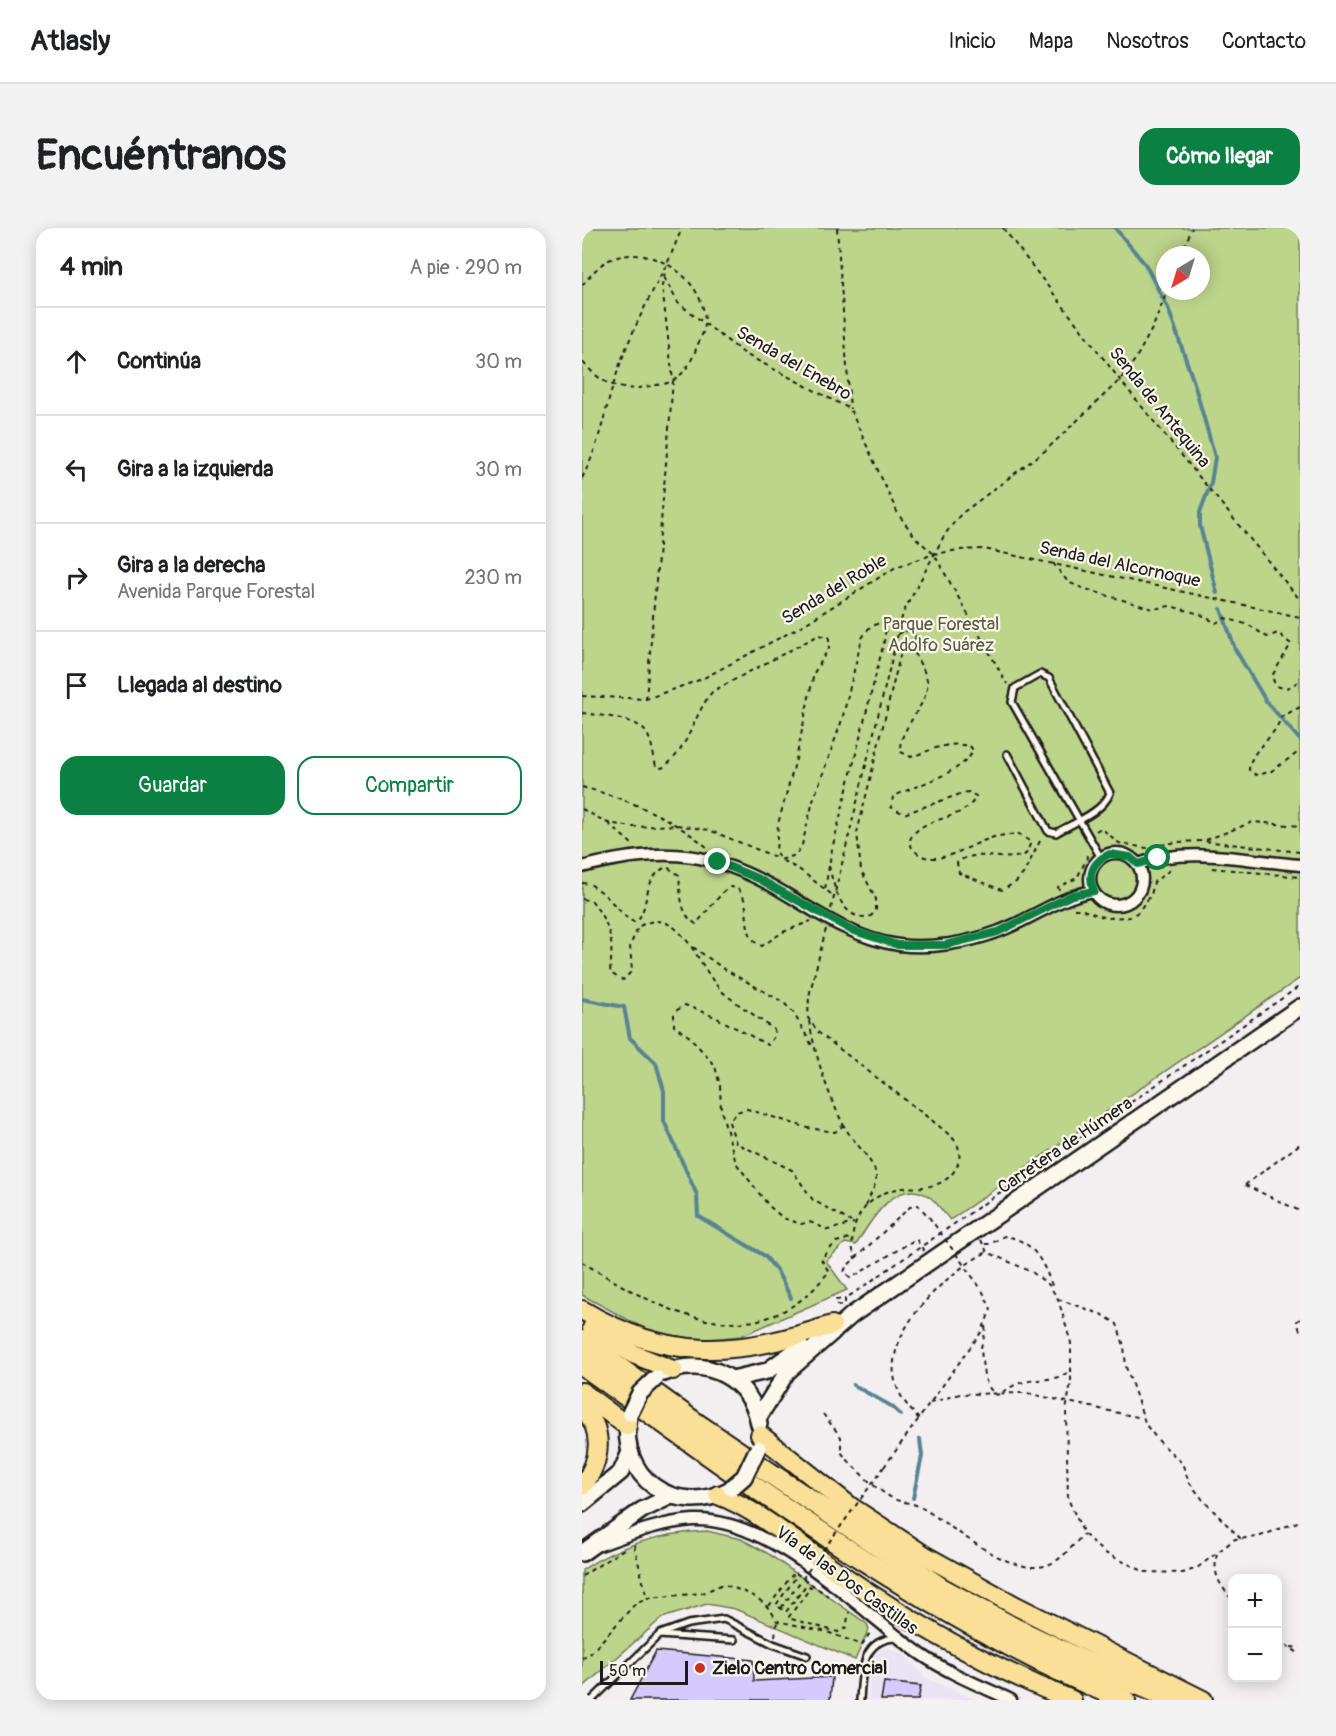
<!DOCTYPE html>
<html lang="es">
<meta charset="utf-8">
<style>
:root{--surface:#fff;--page:#f2f2f2;--text:#202124;--muted:#757577;--line:#e0e0e0;--accent:#0b8043}
body{margin:0;font-family:Pangolin,sans-serif;background:var(--page);color:var(--text)}
.controls{position:absolute;right:18px;bottom:18px;display:grid;overflow:hidden;border-radius:12px;box-shadow:0 3px 15px #0003}
.controls button{width:54px;height:54px;display:grid;place-items:center;padding:0;border:0;border-bottom:2px solid var(--line);background:var(--surface);color:var(--text);font:30px sans-serif}
.compass{position:absolute;left:574px;top:18px;width:54px;height:54px;border-radius:50%;background:var(--surface);box-shadow:0 3px 15px #0003;rotate:218deg}
.scale{position:absolute;left:18px;bottom:15px;width:88px;box-sizing:border-box;padding-left:6px;border:3px solid #1c1c1c;border-top:0;font-size:16px;line-height:21px;white-space:nowrap;color:#1c1c1c;-webkit-text-stroke:4px #fbf7ec;paint-order:stroke}
.stop{position:absolute;width:18px;height:18px;margin:-14px;border:4px solid #0b8043;border-radius:50%;background:#fff}
.stop.end{background:#0b8043;border-color:#fff;box-shadow:0 2px 6px #0008}
.list{margin:0;padding:0;list-style:none}
h2{display:flex;justify-content:space-between;align-items:center;height:78px;margin:0;padding:0 24px;font-size:26px}
h2 small{font-size:20px;font-weight:400;color:var(--muted)}
.list li{display:grid;grid-template-columns:39px 1fr auto;gap:18px;align-items:center;box-sizing:border-box;height:108px;padding:0 24px;border-top:2px solid var(--line)}
.list b{display:block;font-size:22px;white-space:nowrap}
.list p{margin:0;font-size:20px;white-space:nowrap;color:var(--muted)}
.list em{font-size:20px;font-style:normal;color:var(--muted)}
.actions{display:flex;gap:12px;padding:18px 24px}
.actions a{flex:1;padding:14px 0;border:2px solid var(--accent);border-radius:18px;text-align:center;font-size:21px;color:var(--accent)}
.actions .main{background:var(--accent);color:#fff}
.icon{flex:none;width:33px;height:33px;fill:none;stroke:currentColor;stroke-width:2;stroke-linecap:round;stroke-linejoin:round}
.map{position:relative;flex:none;width:718px;height:1472px;overflow:hidden;border-radius:18px}
header{display:flex;align-items:center;gap:36px;box-sizing:border-box;height:84px;padding:0 30px;background:var(--surface);border-bottom:2px solid var(--line)}
header strong{font-size:28px}
nav{display:flex;gap:33px;margin-inline-start:auto;font-size:21px}
.intro{display:flex;align-items:center;justify-content:space-between;box-sizing:border-box;height:144px;padding:0 36px}
h1{margin:0;font-size:42px}
.button{padding:15px 27px;border-radius:18px;background:var(--accent);color:#fff;font-size:21px;font-weight:700}
main{display:flex;gap:36px;padding:0 36px}
aside{flex:1;background:var(--surface);border-radius:18px;box-shadow:0 3px 15px #0003}
.map>svg:first-child{display:block}
.built{fill:#eae3f3}
.green{fill:#bdd48b;stroke:#6c7854;stroke-width:1.5;fill-rule:evenodd}
.lines{fill:none;stroke-linecap:round;stroke-linejoin:round}
.stream{stroke:#598493;stroke-width:4}
.building{fill:#d4cafd;stroke:#1c1c1c;stroke-width:1.5}
.service-casing{stroke:#1c1c1c;stroke-width:10}
.minor-casing{stroke:#1c1c1c;stroke-width:15}
.secondary-casing{stroke:#1c1c1c;stroke-width:20}
.trunk-casing{stroke:#1c1c1c;stroke-width:22}
.motorway-casing{stroke:#1c1c1c;stroke-width:24}
.path{stroke:#1c1c1c;stroke-width:2;stroke-dasharray:4.5 4.5;stroke-linecap:butt}
.service{stroke:#fbf7ec;stroke-width:5}
.minor{stroke:#fbf7ec;stroke-width:10}
.secondary{stroke:#fbf7ec;stroke-width:15}
.trunk{stroke:#fadf96;stroke-width:18}
.motorway{stroke:#fadf96;stroke-width:20}
.secondary-bridge-casing{stroke:#1c1c1c;stroke-width:20;stroke-linecap:butt}
.path-bridge{stroke:#1c1c1c;stroke-width:2;stroke-dasharray:4.5 4.5;stroke-linecap:butt}
.secondary-bridge{stroke:#fbf7ec;stroke-width:15}
.route{stroke:#0b8043;stroke-width:8}
.poi-dot{fill:#c8321e;stroke:#fbf7ec;stroke-width:2}
.labels{text-anchor:middle;stroke-width:4.5;stroke-linejoin:round;paint-order:stroke}
.street-label{font-size:18px;fill:#1c1c1c;stroke:#fbf7ec}
.park-label{font-size:18px;fill:#545c43;stroke:#fbf7ec}
.poi-label{font-size:18px;font-weight:bold;fill:#1c1c1c;stroke:#fbf7ec;text-anchor:start}
</style>
<header>
<strong>Atlasly</strong>
<nav><a>Inicio</a><a>Mapa</a><a>Nosotros</a><a>Contacto</a></nav>
</header>
<div class="intro"><h1>Encuéntranos</h1><a class="button">Cómo llegar</a></div>
<main>
<aside>
<h2>4 min<small>A pie · 290 m</small></h2>
<ul class="list">
<li><svg class="icon" aria-label="ahead" viewBox="0 0 24 24"><path d="M12 20V5M6 11l6-6 6 6"/></svg><div><b>Continúa</b></div><em>30 m</em></li>
<li><svg class="icon" aria-label="left" viewBox="0 0 24 24"><path d="M17 20v-9H6M10 6l-5 5 5 5"/></svg><div><b>Gira a la izquierda</b></div><em>30 m</em></li>
<li><svg class="icon" aria-label="right" viewBox="0 0 24 24"><path d="M7 20v-9h11M14 6l5 5-5 5"/></svg><div><b>Gira a la derecha</b><p>Avenida Parque Forestal</p></div><em>230 m</em></li>
<li><svg class="icon" aria-label="arrive" viewBox="0 0 24 24"><path d="M6 21V4h12l-3 4 3 4H6"/></svg><div><b>Llegada al destino</b></div></li>
</ul>
<div class="actions"><a class="main">Guardar</a><a>Compartir</a></div>
</aside>
<div class="map">
<svg width="718" height="1472" viewBox="0 0 718 1472">
<rect width="100%" height="100%" fill="#f3eeef"/>
<filter id="ink" filterUnits="userSpaceOnUse"><feTurbulence type="fractalNoise" baseFrequency=".0167" numOctaves="2"/><feDisplacementMap in="SourceGraphic" scale="12" xChannelSelector="R" yChannelSelector="G"/><feConvolveMatrix kernelMatrix="1 2 1 2 8 2 1 2 1" color-interpolation-filters="sRGB"/></filter>
<g filter="url(#ink)">
<polygon class="built" points="305,1420 322,1426 342,1449 393,1472 286,1472 291,1425"/>
<g class="green">
<path d="M0 0H718V750L368 992C362 985 356 976 349 970 316 945 288 993 274 1017L263 1015 244 1033 265 1062 159 1108 116 1112 65 1102 0 1067ZM583 27H619V63H583Z"/>
<path d="M125 1303 159 1311 185 1325 285 1396 287 1401 273 1432 153 1381 125 1376 80 1390 0 1460V1342C38 1316 79 1305 125 1303Z"/>
</g>
<g class="lines">
<g class="stream">
<polyline points="533,0 563,36 586,80 612,155 633,229 629,255 618,284 618,298 635,365"/>
<polyline points="639,381 653,421 684,473 718,512"/>
<polyline points="0,771 42,779 48,810 74,835 82,863 82,893 115,967 116,988 183,1028 195,1043 209,1070"/>
<polyline points="271,1157 309,1178 319,1187"/>
<polyline points="331,1270 340,1228 338,1211"/>
</g>
</g>
<g class="building">
<polygon points="74,1423 171,1432 172,1453 250,1449 248,1472 48,1472"/>
<polygon points="302,1454 339,1458 336,1472 299,1472"/>
</g>
<g class="lines">
<g class="service-casing">
<g id="service">
<path d="M425 526 466 603 474 605C491 595 521 584 528 565L467 450 458 446 433 460 430 474 519 630"/>
<polyline points="78,1406 106,1396 142,1391 191,1416 225,1428"/>
<polyline points="10,1472 77,1407 152,1412"/>
<path d="M278 1472C280 1445 279 1412 313 1410"/>
</g>
</g>
<g class="minor-casing">
<g id="minor">
<circle cx="534" cy="651" r="26"/>
<path d="M556 636C607 618 665 633 718 637"/>
<path d="M0 639C85 617 134 623 209 669 241 689 278 712 317 717 349 721 385 715 415 704 449 692 476 669 511 663"/>
<path d="M18 1317C49 1306 79 1294 111 1292 190 1288 278 1384 340 1427 368 1446 399 1458 429 1472"/>
</g>
</g>
<g class="secondary-casing">
<g id="secondary">
<path d="M82 1145C123 1127 170 1151 177 1196"/>
<polyline points="150,1151 185,1143 219,1119"/>
<path d="M47 1188C35 1249 92 1290 147 1262"/>
<polyline points="176,1190 205,1144 270,1087 718,779"/>
<polyline points="0,1276 39,1244 48,1224"/>
<polyline points="0,1325 60,1282 89,1268"/>
</g>
</g>
<g class="trunk-casing">
<g id="trunk">
<path d="M0 1082C88 1135 156 1128 250 1097"/>
<polyline points="10,1100 51,1126 91,1142"/>
<polyline points="0,1164 45,1198"/>
<path d="M0 1179C23 1202 19 1234 0 1258"/>
<polyline points="178,1207 269,1279 342,1327 434,1378 621,1472"/>
<path d="M136 1267C176 1281 228 1326 266 1351 335 1398 412 1441 490 1472"/>
</g>
</g>
<g class="motorway-casing">
<g id="motorway">
<polyline points="0,1113 115,1196 359,1360 432,1400 508,1436 593,1472"/>
<path d="M0 1136C173 1260 346 1390 543 1472"/>
</g>
</g>
<g class="path">
<polyline points="255,0 268,181"/>
<polyline points="421,0 538,152 718,372"/>
<polyline points="599,27 610,0"/>
<polyline points="86,34 100,0"/>
<polyline points="82,49 96,75 163,126 268,181 316,286 334,310 352,326 425,456"/>
<path d="M0 57C7 50 15 39 23 34 65 11 123 48 123 95 123 103 117 113 114 121 110 133 102 147 90 153 83 157 71 157 63 159 37 165 16 153 0 133"/>
<path d="M0 250C16 221 21 190 31 158 43 116 63 78 83 39"/>
<path d="M471 335 486 354 500 360 571 381 588 378 618 386 634 395 643 390 667 397 685 409 696 405 709 416 690 448 693 457C705 463 708 459 718 452"/>
<path d="M316 406 329 398 333 400C336 407 332 410 332 418 332 433 348 444 345 461 342 480 313 508 319 524L329 529C350 522 367 512 389 519L391 523C380 546 334 556 311 569L309 579 322 586 381 565 387 564 394 568C382 596 338 585 327 614 343 649 386 617 409 610 418 607 428 607 437 606L449 614 444 626C423 636 393 619 375 635L377 645 420 662 434 654 442 645 460 609"/>
<polyline points="0,468 64,471 120,451 218,399 314,339 352,326 376,322 402,321 718,389"/>
<polyline points="64,471 91,153 80,58 85,35"/>
<path d="M718 479 699 489C693 511 668 521 667 542L674 547 688 544 718 523"/>
<path d="M0 485C15 487 51 490 61 501 70 509 71 527 74 538L80 540C107 523 111 486 131 463L237 407 247 409V420L232 445 214 531 196 596 194 624 198 632 214 627 220 617 231 573 260 492 280 410 287 400 299 394 304 399 302 414 250 621 243 661"/>
<path d="M0 559C46 571 89 589 126 620"/>
<polyline points="0,581 26,595 51,599 95,597 127,602 196,630"/>
<polyline points="26,595 51,617"/>
<polyline points="514,603 519,600 537,615 564,620 595,614 622,613 718,624"/>
<polyline points="624,612 671,594 718,598"/>
<polyline points="201,633 218,642 253,669"/>
<path d="M247 638C252 659 260 695 289 688L294 682V671L279 642 275 605 324 403"/>
<polyline points="630,640 718,649"/>
<path d="M0 655 8 656 21 665 46 691 52 694C69 686 58 649 85 639L97 647C99 665 97 686 114 696L142 663 148 659 155 660C173 677 155 706 180 718L201 704 229 693"/>
<polyline points="477,662 476,659 495,650 505,630 504,623"/>
<path d="M0 671 10 673C31 703 31 711 28 745L41 752 50 743 48 718 56 699C100 672 117 745 143 766 159 779 176 789 192 802L193 807 186 817 133 789 103 777 92 784V798L108 809 133 838 138 858 139 882 154 935 187 978 201 990 219 996 228 994 246 1002 272 995"/>
<polyline points="249,681 321,385 363,306 379,286 464,222 538,152 553,132 571,99 585,63"/>
<polyline points="492,681 498,681 524,690 548,689 556,684 569,667 572,654 589,641"/>
<path d="M244 701 227 768 226 790 237 805 357 898C362 903 370 908 374 914 384 932 371 952 352 957 340 961 327 958 315 961 282 968 263 999 273 1031"/>
<polyline points="111,719 142,741 201,774 211,784 232,821"/>
<path d="M227 793C234 829 245 865 262 898 270 913 293 933 294 948 295 959 287 967 284 978"/>
<polyline points="262,897 253,904 226,900 165,881 154,884 147,894 154,915 210,942 231,972 269,994"/>
<polyline points="663,957 718,916"/>
<polyline points="663,957 718,983"/>
<polyline points="399,1012 405,1024 450,1044 467,1057 476,1071 489,1115 489,1154 484,1183 486,1271 502,1306 521,1324 563,1344 601,1345 615,1340 653,1311 676,1309 718,1293"/>
<path d="M403 1016H408L422 1008C452 1012 461 1034 471 1060"/>
<polyline points="342,1023 334,1011 274,1047 268,1049 262,1044 264,1039 328,979 336,977 347,989"/>
<path d="M0 1034C66 1074 152 1128 224 1068 233 1061 239 1052 247 1044L239 1031 254 1014 269 1010"/>
<polyline points="476,1071 521,1087 535,1096 542,1118 544,1139 564,1197 575,1211 600,1235 607,1254 621,1272 659,1311"/>
<polyline points="263,1075 263,1071 718,758"/>
<polyline points="259,1078 254,1076 254,1072 263,1071"/>
<polyline points="718,1091 715,1093 718,1103"/>
<path d="M403 1098C405 1107 399 1113 399 1122 401 1138 400 1158 415 1167 424 1162 432 1156 442 1154 461 1150 473 1154 490 1142"/>
<polyline points="348,1175 378,1166 444,1165 560,1190"/>
<path d="M241 1186 259 1209V1224C273 1241 291 1259 310 1270 319 1275 331 1274 340 1280 370 1297 425 1347 462 1338 479 1334 490 1318 502 1306"/>
<path d="M337 1191C328 1181 318 1170 314 1156 298 1106 365 1044 405 1024"/>
<polyline points="302,1239 400,1103 409,1081 400,1062"/>
<polyline points="52,1317 65,1370"/>
<path d="M635 1326C630 1347 638 1356 650 1372"/>
<polyline points="214,1345 246,1368"/>
<polyline points="0,1348 42,1321"/>
<polyline points="187,1378 210,1347 214,1349 194,1377 204,1384 224,1357 229,1359 206,1390 256,1404 264,1400 267,1384"/>
<polyline points="193,1408 195,1393"/>
<polyline points="696,1412 718,1426"/>
<polyline points="709,1419 718,1420"/>
<path d="M0 1430 7 1427 54 1375 65 1370 121 1365 141 1356C165 1365 183 1369 195 1393L245 1404 280 1417 290 1402"/>
</g>
<use href="#service" class="service"/>
<use href="#minor" class="minor"/>
<use href="#secondary" class="secondary"/>
<use href="#trunk" class="trunk"/>
<use href="#motorway" class="motorway"/>
<g class="secondary-bridge-casing">
<g id="secondary-bridge">
<polyline points="48,1185 58,1165 74,1150"/>
<polyline points="149,1260 162,1249 176,1220"/>
</g>
</g>
<g class="path-bridge">
<polyline points="347,989 400,1062"/>
<polyline points="199,1380 302,1239"/>
</g>
<use href="#secondary-bridge" class="secondary-bridge"/>
</g>
</g>
<g class="lines" filter="url(#ink)">
<path class="route" d="M136 634 177 651 269 702 316 717H363L416 704 490 667 512 663C505 646 511 633 528 626L548 629 556 636 576 630"/>
</g>
<circle class="poi-dot" cx="118" cy="1440" r="6"/>
<g class="labels">
<g class="street-label">
<text transform="translate(212 135) rotate(30)" y="6">Senda del Enebro</text>
<text transform="translate(578 179) rotate(51)" y="6">Senda de Antequina</text>
<text transform="translate(538 336) rotate(12)" y="6">Senda del Alcornoque</text>
<text transform="translate(252 361) rotate(-31)" y="6">Senda del Roble</text>
<text transform="translate(483 917) rotate(-34)" y="6">Carretera de Húmera</text>
<text transform="translate(265 1352) rotate(36)" y="6">Vía de las Dos Castillas</text>
</g>
<g class="park-label">
<text x="359" y="402">Parque Forestal<tspan x="359" dy="21">Adolfo Suárez</tspan></text>
</g>
<g class="poi-label">
<text x="130" y="1446">Zielo Centro Comercial</text>
</g>
</g>
</svg>
<div class="controls">
<button>+</button>
<button>−</button>
</div>
<svg class="compass" viewBox="-18 -18 36 36"><path d="M0-13l5 13h-10z" fill="#e53935"/><path d="M0 13l5-13h-10z" fill="#757577"/></svg>
<div class="scale">50 m</div>
<div class="stop" style="left:576px;top:630px"></div>
<div class="stop end" style="left:136px;top:634px"></div>
</div>
</main>
